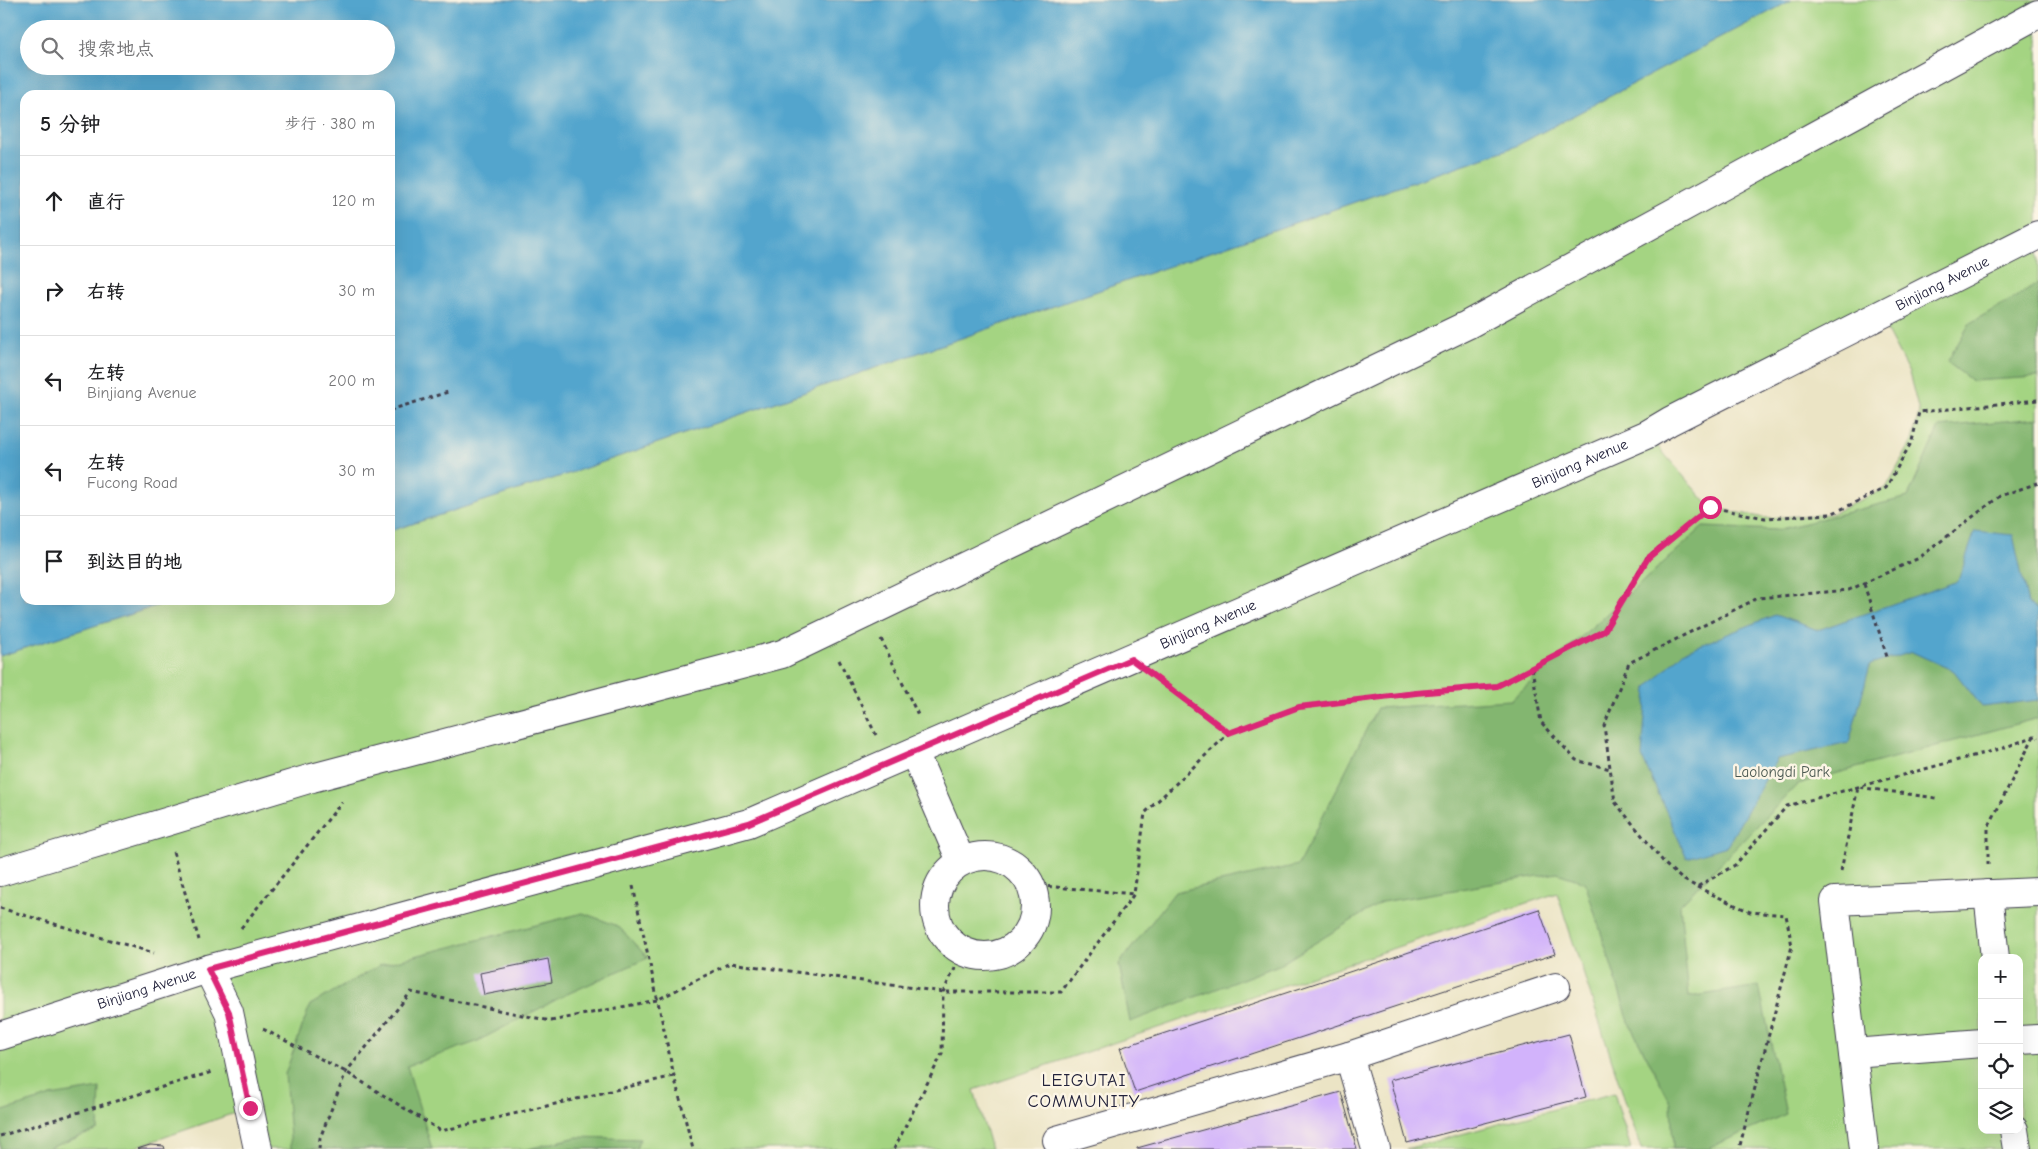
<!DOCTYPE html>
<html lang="zh">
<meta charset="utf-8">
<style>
:root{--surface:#fff;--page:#f6f6f6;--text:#202124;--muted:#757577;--line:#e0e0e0}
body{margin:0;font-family:"Comic Neue","LXGW WenKai TC",sans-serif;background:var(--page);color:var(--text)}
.controls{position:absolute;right:15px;bottom:15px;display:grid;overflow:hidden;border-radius:10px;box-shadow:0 5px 20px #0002}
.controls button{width:45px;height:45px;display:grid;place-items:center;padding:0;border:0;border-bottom:1px solid var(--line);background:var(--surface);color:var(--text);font:25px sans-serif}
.stop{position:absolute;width:15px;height:15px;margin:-11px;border:4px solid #db2777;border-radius:50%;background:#fff}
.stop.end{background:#db2777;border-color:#fff;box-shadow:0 1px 5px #0008}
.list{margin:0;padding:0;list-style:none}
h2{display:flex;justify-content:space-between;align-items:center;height:65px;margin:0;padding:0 20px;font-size:21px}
h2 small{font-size:16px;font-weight:400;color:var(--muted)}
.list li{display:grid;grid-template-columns:32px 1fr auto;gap:15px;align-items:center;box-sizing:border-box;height:90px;padding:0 20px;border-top:1px solid var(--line)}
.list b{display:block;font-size:19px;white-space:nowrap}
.list p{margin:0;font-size:16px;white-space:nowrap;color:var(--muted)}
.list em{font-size:16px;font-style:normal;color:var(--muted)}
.icon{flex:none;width:28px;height:28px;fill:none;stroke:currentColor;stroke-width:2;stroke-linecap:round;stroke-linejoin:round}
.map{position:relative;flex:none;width:2038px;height:1149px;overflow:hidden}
.search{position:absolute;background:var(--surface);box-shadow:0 5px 20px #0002;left:20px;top:20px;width:375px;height:55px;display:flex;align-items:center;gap:12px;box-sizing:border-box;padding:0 18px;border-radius:28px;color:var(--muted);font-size:19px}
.panel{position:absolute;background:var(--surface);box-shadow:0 5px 20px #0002;left:20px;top:90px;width:375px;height:515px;border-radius:15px}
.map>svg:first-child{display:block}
.green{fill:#a4d482;stroke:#637b5e;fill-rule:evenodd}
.forest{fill:#83b670;stroke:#526c56}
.water{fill:#52a5cd;stroke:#3a6484;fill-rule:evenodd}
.building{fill:#d2b3fb}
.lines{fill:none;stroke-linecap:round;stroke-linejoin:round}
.minor-casing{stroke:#403f50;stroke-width:30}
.path{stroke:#403f50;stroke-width:3;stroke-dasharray:4 4;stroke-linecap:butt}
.minor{stroke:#fff;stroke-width:28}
.route{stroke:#db2777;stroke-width:6}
.labels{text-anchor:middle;stroke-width:5;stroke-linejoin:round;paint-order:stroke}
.street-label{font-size:15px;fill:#22223b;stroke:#fcf5e5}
.park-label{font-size:15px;fill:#495750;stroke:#fcf5e5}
.quarter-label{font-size:18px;letter-spacing:1px;fill:#22223b;stroke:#fcf5e5}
</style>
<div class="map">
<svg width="2038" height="1149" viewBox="0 0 2038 1149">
<rect width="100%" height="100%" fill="#fcf5e5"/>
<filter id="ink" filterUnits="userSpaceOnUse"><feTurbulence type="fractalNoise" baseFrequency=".02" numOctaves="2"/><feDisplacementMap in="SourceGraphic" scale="10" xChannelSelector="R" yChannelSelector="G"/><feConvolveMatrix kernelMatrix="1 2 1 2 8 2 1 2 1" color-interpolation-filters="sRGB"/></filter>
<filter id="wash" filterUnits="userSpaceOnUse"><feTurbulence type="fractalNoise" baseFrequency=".0096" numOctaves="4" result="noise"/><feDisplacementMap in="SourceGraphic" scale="20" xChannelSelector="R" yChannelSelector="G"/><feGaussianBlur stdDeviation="1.12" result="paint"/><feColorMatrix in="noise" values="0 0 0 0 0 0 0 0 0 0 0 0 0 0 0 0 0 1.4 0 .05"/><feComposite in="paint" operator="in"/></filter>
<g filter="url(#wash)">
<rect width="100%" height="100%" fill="#ebe4c5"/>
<g class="green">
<path d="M1792 0H2038V1149H1641L1557 893 974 1090 991 1149H258L249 1108 130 1149H0V656L175 600H390V531L574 472 1514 147ZM1879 316 1909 373 1919 412 1912 441 1886 488 1831 514 1765 518 1710 507 1648 435ZM1982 958H2019V1130H1982Z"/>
<polygon points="1614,1093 1631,1149 1406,1149"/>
</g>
<g class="forest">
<polygon points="2038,284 2038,377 1972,381 1947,362 1970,323"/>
<polygon points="2038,418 2038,718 1798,784 1680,905 1689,997 1759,986 1786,1114 1710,1147 1710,1149 1673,1149 1671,1103 1630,1025 1585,882 1557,873 1382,902 1279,965 1130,1022 1119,964 1175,892 1298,865 1377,708 1511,700 1703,527 1777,530 1908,497 1939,427"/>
<polygon points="583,913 618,926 648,958 565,995 476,1042 407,1066 432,1149 291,1149 285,1074 310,1005 380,965"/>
<polygon points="100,1088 98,1130 46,1149 0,1149 0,1112 51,1096"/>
<polygon points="577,1137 640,1139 636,1149 528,1149"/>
</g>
<g class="water">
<path d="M0 0H1792L1514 147 574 472 390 531V95H25V600H175L0 656ZM29 29H386V66H29Z"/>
<polygon points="1975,531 2013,535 2028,604 2038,610 2038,700 1982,707 1954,671 1912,652 1870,665 1849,743 1777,759 1727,846 1687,858 1642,757 1647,688 1683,652 1775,615 1818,630 1958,581"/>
</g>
<g id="blocks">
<g class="building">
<polygon points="1539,909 1555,954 1135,1092 1120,1048"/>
<polygon points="548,959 552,982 484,995 480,973"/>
<polygon points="1569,1034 1586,1097 1407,1143 1390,1080"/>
<polygon points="1341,1092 1357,1149 1137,1149 1137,1148"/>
<polygon points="150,1145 164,1146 165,1149 137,1149"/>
</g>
</g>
</g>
<g filter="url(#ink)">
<use href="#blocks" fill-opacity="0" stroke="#403f50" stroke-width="1"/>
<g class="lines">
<g class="minor-casing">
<g id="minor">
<polyline points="914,752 961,861"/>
<circle cx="985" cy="906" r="50"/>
<polyline points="0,872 312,778 782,654 1467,325 2038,14"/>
<polyline points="1988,894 1995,958"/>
<polyline points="208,969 229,1012 258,1149"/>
<path id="s1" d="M0 1036 208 969 749 823 1648 434 1670 421 2038 235"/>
<polyline points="2019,1040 2038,1039"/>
<polyline points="1853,1053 1982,1043"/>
<polyline points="1349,1056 1556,987"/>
<polyline points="2014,1130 2017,1149"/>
<polyline points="1057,1140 1349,1056 1376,1149"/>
<polyline points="1864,1149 1835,901 2038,892"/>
</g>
</g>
<g class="path">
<polyline points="390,410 448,392"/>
<polyline points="2038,483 2000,496 1919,558 1849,590 1758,598 1629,663 1604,726 1615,802 1666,865 1682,879 1697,887 1735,865 1787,806 2003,748 2038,735"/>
<polyline points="1864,584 1888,660"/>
<polyline points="881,639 919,717"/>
<polyline points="839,660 876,735"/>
<polyline points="1532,668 1541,722 1576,760 1610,769"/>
<polyline points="1157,679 1229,733"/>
<polyline points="173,852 199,940"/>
<polyline points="1988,865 1988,828 2034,736 2038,738"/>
<polyline points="1841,871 1858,787 1936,798"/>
<polyline points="1032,885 1134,894"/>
<polyline points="633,886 674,1076 693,1149"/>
<polyline points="1697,887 1750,912 1786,915 1792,946 1739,1149"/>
<polyline points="0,908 154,953"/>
<polyline points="241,928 342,802"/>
<polyline points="263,1029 346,1072 441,1131 674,1076"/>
<polyline points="0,1136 212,1072"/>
<polyline points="319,1149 320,1138 346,1072 411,992 551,1021 657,1000 730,963 943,992 1061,992 1134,894 1145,813 1229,733 1299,707 1416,693 1497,686 1604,631 1647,558 1710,507 1765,518 1831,514 1886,488 1912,441 1919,412 2038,400"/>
<polyline points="894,1149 942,1054 943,992 964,951"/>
</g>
<use href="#minor" class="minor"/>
</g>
</g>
<g class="lines" filter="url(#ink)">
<polyline class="route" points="250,1108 229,1012 208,969 749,823 1131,659 1229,733 1299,707 1416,693 1497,686 1604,631 1648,558 1710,507"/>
</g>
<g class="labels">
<g class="street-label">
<text dy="5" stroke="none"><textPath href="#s1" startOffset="2089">Binjiang Avenue</textPath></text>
<text dy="5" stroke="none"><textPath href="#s1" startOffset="1684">Binjiang Avenue</textPath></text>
<text dy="5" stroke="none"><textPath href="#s1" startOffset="1279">Binjiang Avenue</textPath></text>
<text dy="5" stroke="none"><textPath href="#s1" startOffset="154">Binjiang Avenue</textPath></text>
</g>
<g class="park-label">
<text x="1782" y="777">Laolongdi Park</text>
</g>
<g class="quarter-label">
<text x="1084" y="1086">LEIGUTAI<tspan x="1084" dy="21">COMMUNITY</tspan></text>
</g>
</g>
</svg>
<div class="controls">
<button>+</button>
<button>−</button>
<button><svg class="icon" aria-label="locate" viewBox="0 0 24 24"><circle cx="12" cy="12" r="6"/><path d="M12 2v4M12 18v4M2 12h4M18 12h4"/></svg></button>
<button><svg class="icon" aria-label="layers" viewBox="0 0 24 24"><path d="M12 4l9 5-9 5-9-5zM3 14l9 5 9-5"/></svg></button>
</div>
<div class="stop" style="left:1710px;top:507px"></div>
<div class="stop end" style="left:250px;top:1108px"></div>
<div class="search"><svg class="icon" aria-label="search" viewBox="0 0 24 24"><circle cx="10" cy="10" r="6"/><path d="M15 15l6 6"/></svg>搜索地点</div>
<section class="panel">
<h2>5 分钟<small>步行 · 380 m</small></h2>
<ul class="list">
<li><svg class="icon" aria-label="ahead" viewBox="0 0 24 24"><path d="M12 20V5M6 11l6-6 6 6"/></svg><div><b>直行</b></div><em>120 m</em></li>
<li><svg class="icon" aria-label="right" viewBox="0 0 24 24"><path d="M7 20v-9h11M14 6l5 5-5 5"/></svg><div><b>右转</b></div><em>30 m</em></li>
<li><svg class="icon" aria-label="left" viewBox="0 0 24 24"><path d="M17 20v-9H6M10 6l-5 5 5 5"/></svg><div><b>左转</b><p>Binjiang Avenue</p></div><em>200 m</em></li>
<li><svg class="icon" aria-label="left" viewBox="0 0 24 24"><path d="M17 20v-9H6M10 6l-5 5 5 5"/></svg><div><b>左转</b><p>Fucong Road</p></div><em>30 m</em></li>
<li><svg class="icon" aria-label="arrive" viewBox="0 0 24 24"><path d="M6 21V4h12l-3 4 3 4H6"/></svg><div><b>到达目的地</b></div></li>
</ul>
</section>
</div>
